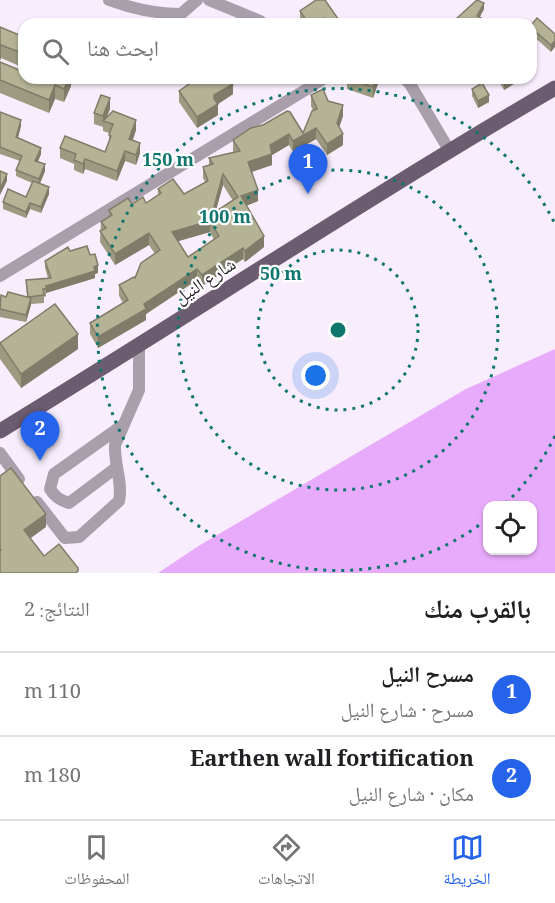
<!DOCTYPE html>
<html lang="ar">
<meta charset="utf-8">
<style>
:root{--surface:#fff;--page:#f6f6f6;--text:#202124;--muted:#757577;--line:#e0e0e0;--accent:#2563eb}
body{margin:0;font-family:Georgia,"Noto Naskh Arabic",serif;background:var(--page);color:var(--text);direction:rtl}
.controls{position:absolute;right:18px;bottom:18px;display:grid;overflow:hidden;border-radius:12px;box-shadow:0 2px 4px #0004}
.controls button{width:54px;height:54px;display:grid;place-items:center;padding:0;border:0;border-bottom:2px solid var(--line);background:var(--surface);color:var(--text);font:30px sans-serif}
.you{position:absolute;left:316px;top:376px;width:21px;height:21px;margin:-15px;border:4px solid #fff;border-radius:50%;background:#1a73e8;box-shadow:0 0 0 9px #1a73e833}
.badge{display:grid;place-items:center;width:39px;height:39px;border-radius:50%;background:var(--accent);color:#fff;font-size:20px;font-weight:700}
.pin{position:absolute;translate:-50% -50px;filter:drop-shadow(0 2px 3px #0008)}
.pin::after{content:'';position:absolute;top:32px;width:21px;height:18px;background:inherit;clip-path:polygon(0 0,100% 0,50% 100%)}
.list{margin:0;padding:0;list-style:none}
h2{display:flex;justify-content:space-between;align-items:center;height:78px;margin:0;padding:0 24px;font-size:26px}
h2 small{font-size:20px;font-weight:400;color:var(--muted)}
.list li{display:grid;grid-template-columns:39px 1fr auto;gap:18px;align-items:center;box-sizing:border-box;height:84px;padding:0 24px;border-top:2px solid var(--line)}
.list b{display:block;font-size:22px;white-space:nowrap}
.list p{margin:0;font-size:20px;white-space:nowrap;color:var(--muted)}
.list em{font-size:20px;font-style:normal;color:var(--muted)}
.icon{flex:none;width:33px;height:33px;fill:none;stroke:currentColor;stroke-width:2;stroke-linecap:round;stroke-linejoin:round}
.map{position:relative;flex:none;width:555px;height:573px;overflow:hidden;direction:ltr}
.search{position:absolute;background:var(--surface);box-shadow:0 2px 4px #0004;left:18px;right:18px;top:18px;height:66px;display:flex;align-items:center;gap:15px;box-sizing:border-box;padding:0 21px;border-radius:18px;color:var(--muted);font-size:22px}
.sheet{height:246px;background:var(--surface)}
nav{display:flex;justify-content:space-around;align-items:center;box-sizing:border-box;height:84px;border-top:2px solid var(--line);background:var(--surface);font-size:16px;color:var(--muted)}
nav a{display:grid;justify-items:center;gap:3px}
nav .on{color:var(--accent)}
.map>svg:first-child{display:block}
.water{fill:#e8aafb;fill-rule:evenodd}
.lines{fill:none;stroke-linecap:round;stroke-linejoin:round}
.minor{stroke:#a89faa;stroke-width:12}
.major{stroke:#6b5c6f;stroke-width:15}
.wall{fill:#9c9a81;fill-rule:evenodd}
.shaded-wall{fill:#7f7d69}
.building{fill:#b5b396;stroke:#7f7d69;stroke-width:1.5;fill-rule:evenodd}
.ring{fill:none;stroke:#0f766e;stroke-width:3;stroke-dasharray:3 6}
.labels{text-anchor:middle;stroke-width:4.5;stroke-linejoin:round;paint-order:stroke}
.street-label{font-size:18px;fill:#29222b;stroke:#fff}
.centre{fill:#0f766e;stroke:#fff;stroke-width:3}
.ring-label{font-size:18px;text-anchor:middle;font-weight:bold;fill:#0f766e;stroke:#fff;stroke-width:4.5;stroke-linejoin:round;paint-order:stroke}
</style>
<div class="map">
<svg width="555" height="573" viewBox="0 0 555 573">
<rect width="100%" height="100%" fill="#f8edfc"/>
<path class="water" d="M555 349V573H158L200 545 466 389ZM488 506H532V550H488Z"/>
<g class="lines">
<g class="minor">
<path d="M109 0C133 9 155 14 181 14L197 0"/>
<polyline points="209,0 260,21 263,24"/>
<polyline points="404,78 410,84 449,150"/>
<polyline points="0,276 325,78"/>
<polyline points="0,453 19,479"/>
<path d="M117 467 69 503C60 500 55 497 50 489L54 474 123 425"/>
<path d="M37 502 65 538 79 537 119 501C123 483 114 464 115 445L139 390V346"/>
</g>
<path class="major" d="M0 431C185 318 367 198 555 88"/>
</g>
<g class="wall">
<polygon points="484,9 480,17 481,24 457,24 457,18"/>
<polygon points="300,11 341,23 341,24 301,24 300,22"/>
<polygon points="531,25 555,34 551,52 531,34"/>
<polygon points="0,27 24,37 24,68 1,58"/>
<polygon points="0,62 45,80 71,78 71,86 64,102 55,99 49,113 0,93"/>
<polygon points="341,78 380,78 373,98 347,89 347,81"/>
<polygon points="498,78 524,78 504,90 498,80"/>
<polygon points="472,89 489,102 478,108 472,96"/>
<polygon points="179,91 233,94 218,104 218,115 197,128 179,102"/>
<path d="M311 95 328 101 343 116 339 127 343 145 327 155 316 139 293 152 289 145 272 155V165L252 172 258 201 246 206 264 247 245 262 243 259 202 286 197 280 146 314V320L98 348 90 334V323L123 303 119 296V285L135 278 155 254 149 245 115 265 100 242 101 222 109 217V210L132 204 146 203 158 195V189L184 194 205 182 203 178V167L209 165V158L233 152V140L303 133 313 111 311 106ZM223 185 233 201 215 212ZM210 232 214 240 188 257 178 241Z"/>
<polygon points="110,109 106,117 136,130 133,140 140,153 136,165 125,161 117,181 85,169 83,174 74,170 74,164 60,158 60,148 105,152 109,143 109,133 103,131 103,127 94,124 94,113"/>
<polygon points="0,112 21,126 18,138 41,154 38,162 45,171 40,184 49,194 41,213 30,209 26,218 3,209 3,202 26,197 32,183 16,176 16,170 20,161 0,154"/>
<polygon points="70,251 90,255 98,273 95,274 95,278 46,293 46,296 44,297 44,303 31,304 26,322 0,317 0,298 27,297 26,280 48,278 45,268 45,261"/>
<polygon points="0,343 78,349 21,388 0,359"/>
</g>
<g class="shaded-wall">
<polygon points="484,3 484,9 477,21 477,16"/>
<polygon points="324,18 324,24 314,24"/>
<polygon points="481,18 481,24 474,24"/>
<polygon points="555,41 555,47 551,52 551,45"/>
<polygon points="1,45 1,58 0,61 0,47"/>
<polygon points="69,78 71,78 71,86 64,102 64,89"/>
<polygon points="376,78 380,78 373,98 373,87"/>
<polygon points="512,78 524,78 504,90 504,83"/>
<polygon points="233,84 233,94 218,104 218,115 197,128 197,117 214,95"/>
<polygon points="55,85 55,99 49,113 49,100"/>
<polygon points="489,95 489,102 478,108 478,101"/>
<polygon points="110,98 110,109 105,121 103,121 103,127 103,116"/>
<polygon points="343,105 343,116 337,134 337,123"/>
<polygon points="21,120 21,126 16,144 16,137"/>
<polygon points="136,120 136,130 129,149 129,139"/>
<polygon points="316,128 316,139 293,152 293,141"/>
<polygon points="289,134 289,145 272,155 272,165 248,173 248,162 270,145"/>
<polygon points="343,134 343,145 327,155 327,144"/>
<polygon points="140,143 140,153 136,165 136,155"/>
<polygon points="41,148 41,154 35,167 35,161"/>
<polygon points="125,151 125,161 117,181 117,171"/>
<polygon points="85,159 85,169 83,174 83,164"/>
<polygon points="45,164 45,171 39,185 39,179"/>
<polygon points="7,174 7,181 0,195 0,189"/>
<polygon points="223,174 223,185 212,225 212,214"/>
<polygon points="49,187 49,194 41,213 41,207"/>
<polygon points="258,190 258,201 241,208 241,196"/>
<polygon points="30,203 30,209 26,218 26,212"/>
<polygon points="210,221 210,232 172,243 172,232"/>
<polygon points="149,233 149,245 115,265 115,254"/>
<polygon points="264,236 264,247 245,262 245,251"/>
<polygon points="243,248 243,259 202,286 202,275"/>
<polygon points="98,265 98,273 95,274 95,278 46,293 46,286"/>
<polygon points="197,269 197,280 146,314 146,320 98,348 98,337 144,304"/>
<polygon points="31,298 31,305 26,322 26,315"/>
<polygon points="78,334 78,349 21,388 21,374"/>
<polygon points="46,514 46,527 24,543 24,530"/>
</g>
<g class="building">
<polygon points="316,0 325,0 341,23 328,24 324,18 314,24 309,24 300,11"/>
<polygon points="477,0 484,3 477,16 481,18 474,24 462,24 457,18"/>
<polygon points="537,18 555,34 555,41 551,45 531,28 531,25"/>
<polygon points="0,27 24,37 24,54 1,45 0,47"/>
<polygon points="0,62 24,72 24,78 39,78 45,80 47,78 69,78 64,89 55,85 49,100 0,80"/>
<polygon points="198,78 230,78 233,84 214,95 214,99 218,104 197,117 179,91"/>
<polygon points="347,78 376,78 373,87"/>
<polygon points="501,78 512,78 504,83"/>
<polygon points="482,83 489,95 478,101 472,89"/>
<path d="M323 89 328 101 343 105 337 123 343 134 327 144 316 128 293 141 289 134 270 145 272 154 248 162 258 190 241 196 264 236 245 251 243 248 202 275 197 269 144 304 146 309 98 337 90 323 128 300 119 285 134 277 135 278 141 263 160 250 149 233 115 254 100 231 106 228 101 222 112 215 109 210 128 198 132 204 143 197 146 203 161 193 158 189 173 179 184 194 208 181 203 167 213 164 209 158 240 151 233 140 251 128 263 125 287 111 290 112 303 133 312 111 317 109 311 95ZM223 174 238 197 212 214ZM210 221 219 236 188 257 172 232Z"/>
<polygon points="101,95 110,98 103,116 94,113"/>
<polygon points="113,111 136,120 129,139 140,143 136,155 125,151 117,171 85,159 83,164 74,160 76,154 60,148 65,136 105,152 111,136 109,135 113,124 103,121"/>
<polygon points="0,112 21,120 16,137 41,148 35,161 45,164 39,179 16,170 22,156 0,147"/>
<polygon points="0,171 7,174 0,189"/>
<polygon points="33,181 49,187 41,207 30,203 26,212 3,202 8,189 26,197"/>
<polygon points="87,246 90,255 95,254 98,265 94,267 95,271 46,286 46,289 43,289 44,295 28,297 26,280 51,278 45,261 68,247 70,251"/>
<polygon points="8,292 31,298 26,315 0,309 1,295 6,297"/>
<polygon points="55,304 78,334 21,374 0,343"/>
<polygon points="11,468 46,514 24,530 44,556 59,544 78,568 78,571 76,573 0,573 0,551 1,550 0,549 0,476"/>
</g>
<g class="ring">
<circle cx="338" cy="330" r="80"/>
<circle cx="338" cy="330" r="160"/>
<path d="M555 436A241 241 0 0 1 504 505M486 520A241 241 0 1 1 555 224"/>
</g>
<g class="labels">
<g class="street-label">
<text transform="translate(205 281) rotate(-33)" y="6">شارع النيل</text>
</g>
</g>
<circle cx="338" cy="330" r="9" class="centre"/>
<g class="ring-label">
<text x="168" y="166">150 m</text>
<text x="225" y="223">100 m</text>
<text x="281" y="280">50 m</text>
</g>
</svg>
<div class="controls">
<button><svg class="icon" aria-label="locate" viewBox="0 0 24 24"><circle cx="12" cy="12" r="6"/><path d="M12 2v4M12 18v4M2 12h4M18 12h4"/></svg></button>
</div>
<div class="you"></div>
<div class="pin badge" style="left:308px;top:194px">1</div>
<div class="pin badge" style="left:40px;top:461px">2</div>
<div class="search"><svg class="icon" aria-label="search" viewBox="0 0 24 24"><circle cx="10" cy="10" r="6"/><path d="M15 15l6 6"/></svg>ابحث هنا</div>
</div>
<section class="sheet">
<h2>بالقرب منك<small>النتائج: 2</small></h2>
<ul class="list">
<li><span class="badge">1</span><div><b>مسرح النيل</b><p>مسرح · شارع النيل</p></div><em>110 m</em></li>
<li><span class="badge">2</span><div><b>Earthen wall fortification</b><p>مكان · شارع النيل</p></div><em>180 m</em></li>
</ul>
</section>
<nav>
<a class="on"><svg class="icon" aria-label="map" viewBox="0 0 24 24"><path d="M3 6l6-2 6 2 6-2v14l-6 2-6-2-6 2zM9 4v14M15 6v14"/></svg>الخريطة</a>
<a><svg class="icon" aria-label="directions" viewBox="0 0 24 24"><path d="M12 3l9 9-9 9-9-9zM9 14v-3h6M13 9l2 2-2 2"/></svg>الاتجاهات</a>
<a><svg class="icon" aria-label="saved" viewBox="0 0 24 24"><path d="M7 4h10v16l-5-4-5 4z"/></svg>المحفوظات</a>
</nav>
